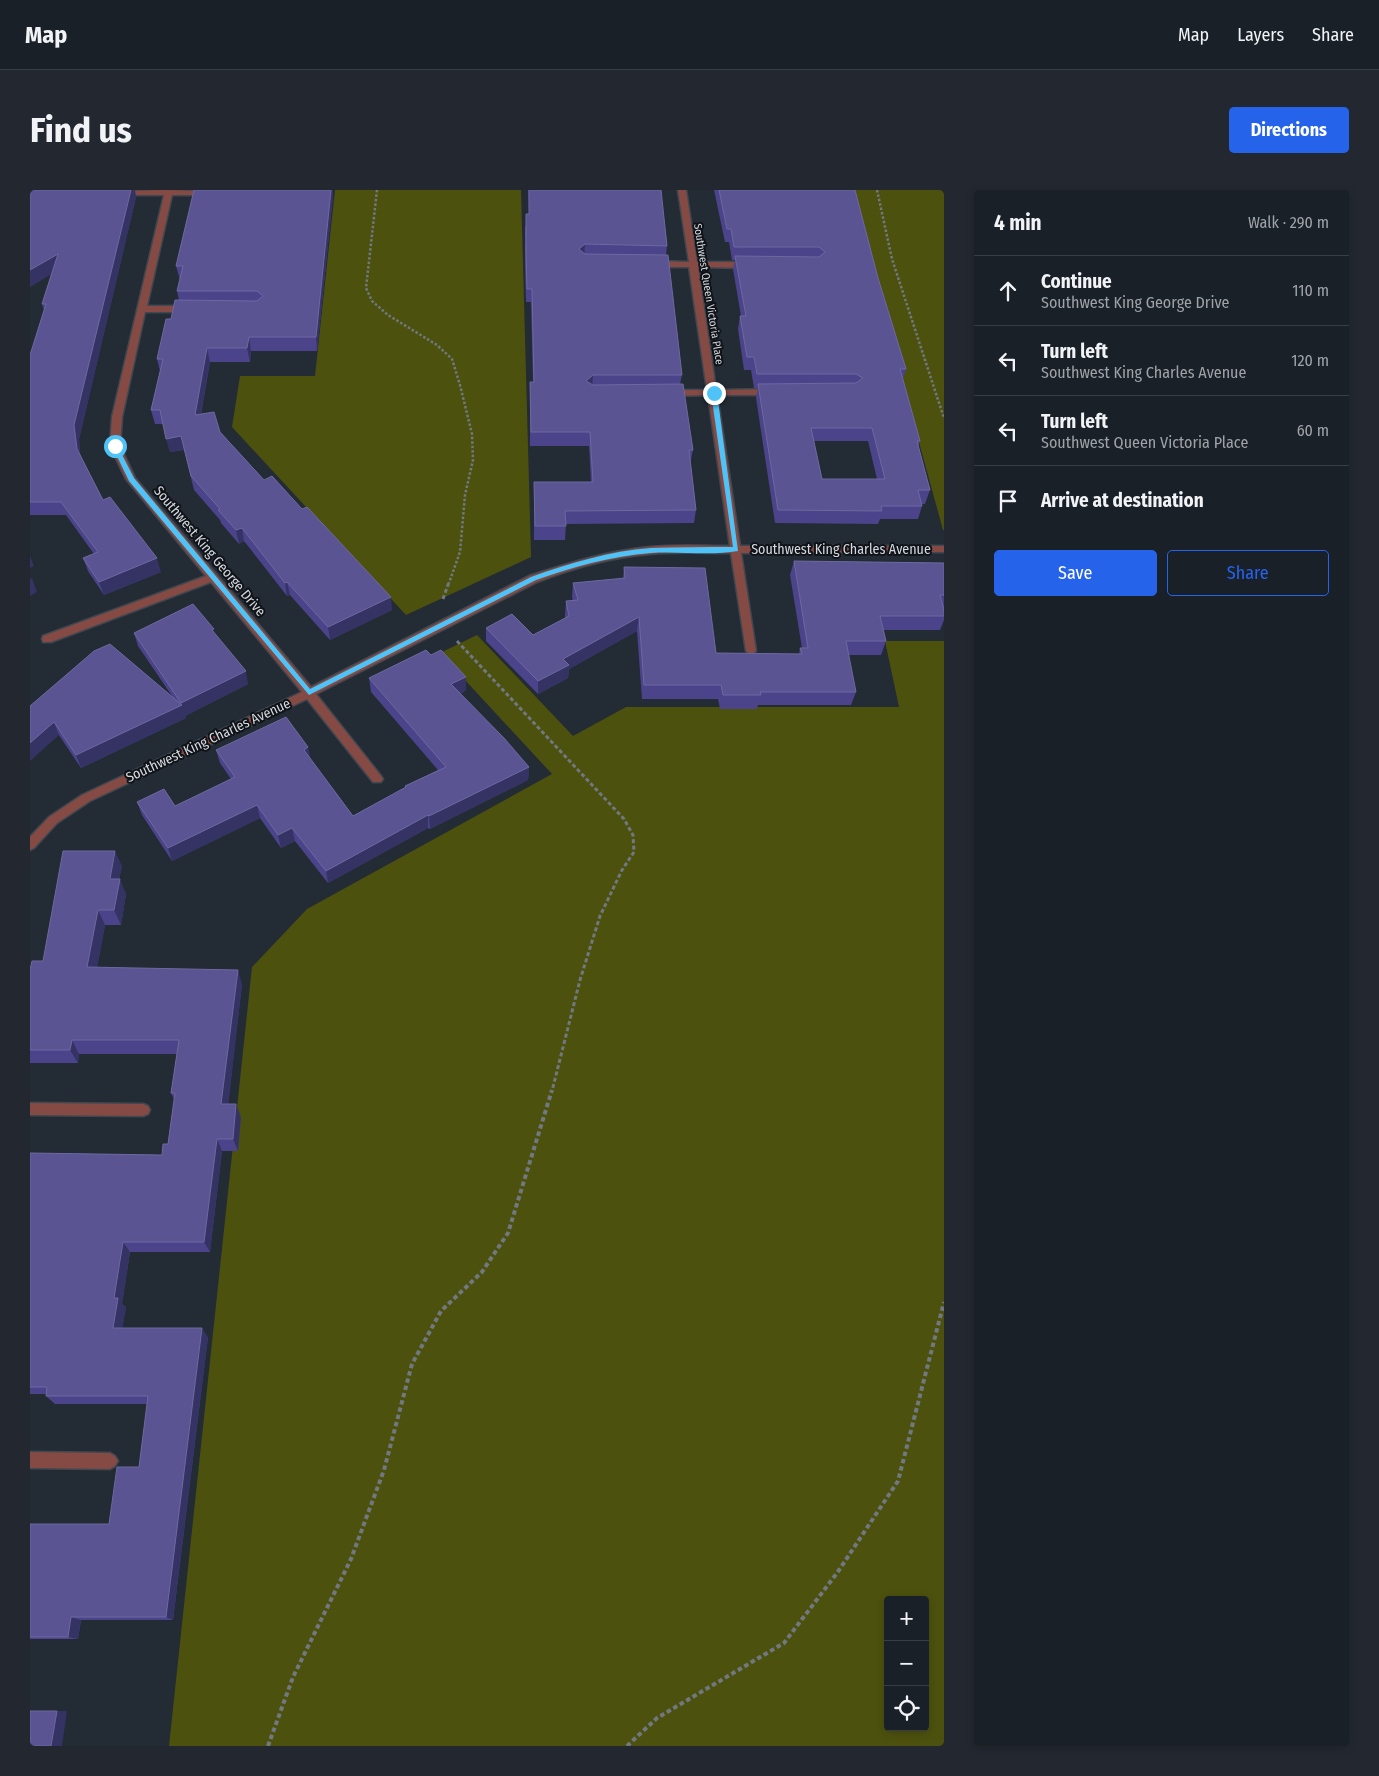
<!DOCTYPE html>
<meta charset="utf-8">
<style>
:root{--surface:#1a2028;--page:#232830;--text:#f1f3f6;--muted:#9fa3a8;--line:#383e45;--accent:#2563eb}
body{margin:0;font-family:"Fira Sans Condensed",sans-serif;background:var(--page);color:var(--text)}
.controls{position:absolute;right:15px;bottom:15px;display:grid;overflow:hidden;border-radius:5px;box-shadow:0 2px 8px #0003}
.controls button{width:45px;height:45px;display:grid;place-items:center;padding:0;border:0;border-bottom:1px solid var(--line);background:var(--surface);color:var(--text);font:25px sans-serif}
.stop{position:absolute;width:15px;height:15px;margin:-11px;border:4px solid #4fc3f7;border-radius:50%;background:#fff}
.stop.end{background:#4fc3f7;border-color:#fff;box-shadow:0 1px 5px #0008}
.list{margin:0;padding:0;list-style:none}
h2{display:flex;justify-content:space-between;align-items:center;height:65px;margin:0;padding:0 20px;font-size:21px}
h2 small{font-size:16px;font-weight:400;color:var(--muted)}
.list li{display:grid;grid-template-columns:32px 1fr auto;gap:15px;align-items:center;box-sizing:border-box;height:70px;padding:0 20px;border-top:1px solid var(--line)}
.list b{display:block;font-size:19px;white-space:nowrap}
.list p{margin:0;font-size:16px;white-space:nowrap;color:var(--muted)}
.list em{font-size:16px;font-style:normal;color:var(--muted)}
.actions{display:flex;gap:10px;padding:15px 20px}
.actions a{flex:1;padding:11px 0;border:1px solid var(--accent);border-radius:5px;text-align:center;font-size:18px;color:var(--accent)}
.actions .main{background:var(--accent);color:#fff}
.icon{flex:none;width:28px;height:28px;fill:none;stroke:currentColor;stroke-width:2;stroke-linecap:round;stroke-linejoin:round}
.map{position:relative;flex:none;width:914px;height:1556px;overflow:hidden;border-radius:5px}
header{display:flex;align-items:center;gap:30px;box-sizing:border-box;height:70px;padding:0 25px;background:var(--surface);border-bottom:1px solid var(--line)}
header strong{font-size:24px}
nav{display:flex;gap:28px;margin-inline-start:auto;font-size:18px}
.intro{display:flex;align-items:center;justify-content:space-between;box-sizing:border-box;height:120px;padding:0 30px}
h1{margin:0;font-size:35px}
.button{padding:12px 22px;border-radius:5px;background:var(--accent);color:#fff;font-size:18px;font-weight:700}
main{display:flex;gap:30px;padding:0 30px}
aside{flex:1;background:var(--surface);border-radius:5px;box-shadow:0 2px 8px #0003}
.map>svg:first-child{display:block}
.green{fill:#4d510e;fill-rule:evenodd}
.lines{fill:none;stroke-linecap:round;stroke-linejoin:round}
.minor-casing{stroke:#3f4750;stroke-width:3}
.path-far2{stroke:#717881;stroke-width:2.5;stroke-dasharray:2.5 2;stroke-linecap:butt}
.path-far1{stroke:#717881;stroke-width:3;stroke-dasharray:4 2.5;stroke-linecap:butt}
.path{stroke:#717881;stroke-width:4;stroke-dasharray:4.5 3;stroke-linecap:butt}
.minor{fill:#854a43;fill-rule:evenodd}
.wall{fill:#4b448a;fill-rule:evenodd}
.shaded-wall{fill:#353364}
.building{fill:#5a5493;stroke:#6d699f;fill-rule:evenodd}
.route{fill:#4fc3f7}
.labels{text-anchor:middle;stroke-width:4;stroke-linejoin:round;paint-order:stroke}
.far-street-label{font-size:11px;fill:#d3d9df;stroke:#101318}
.street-label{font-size:14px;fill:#d3d9df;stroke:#101318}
</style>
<header>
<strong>Map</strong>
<nav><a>Map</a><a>Layers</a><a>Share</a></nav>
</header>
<div class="intro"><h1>Find us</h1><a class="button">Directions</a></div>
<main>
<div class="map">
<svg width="914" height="1556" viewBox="0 0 914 1556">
<rect width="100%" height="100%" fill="#232b35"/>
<g class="green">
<polygon points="305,0 491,0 501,367 376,425 202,237 210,186 285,186"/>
<polygon points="820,0 914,0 914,340 913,340"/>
<path d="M447 445 543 546 596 517H869L855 451H914V1556H139L222 777 277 719 522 584 410 463ZM858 1410H895V1537H858Z"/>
</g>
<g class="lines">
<g class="minor-casing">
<g id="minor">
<path d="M135 0 180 1 184 3 180 5H142L117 116H159L163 119 159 122H115L92 227 90 256 105 288 281 497 499 386C538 373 578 361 619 357 646 354 674 356 700 356L678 205 637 206 632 203 637 200H677L659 77H624L620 74 624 71 659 72 648 0H656L667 72H721L725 75 721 78 668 77 686 200 742 199 747 202 742 205H687L710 356H914V362L711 363 726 461 721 465 716 461 701 363C674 363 646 361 620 364 581 367 543 378 507 392L286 504 351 586 353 589 351 592H343L277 509 60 611 27 633 4 658 0 660V647L19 627 52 605 272 502 181 392 21 452H13L12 449 13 446 176 386 96 289 80 256 82 227 134 5H90L86 3 90 1Z"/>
<polygon points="0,913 113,914 118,916 120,920 118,924 113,926 0,925"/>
<polygon points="0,1262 80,1263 85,1266 88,1271 85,1276 80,1279 0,1278"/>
</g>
</g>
<g class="path-far2">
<polyline points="347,0 336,98 342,111 358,125 407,155 422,169 430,195 442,244 443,270 435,305 430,362 419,393"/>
<polyline points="847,0 862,69 914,228"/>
</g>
<g class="path-far1">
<polyline points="413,409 419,392"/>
<polyline points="427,451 594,629 603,645 604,662 592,680 570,726 550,790 522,901"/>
</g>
<g class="path">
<polyline points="238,1556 263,1487 321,1369 354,1280 382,1174 411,1121 452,1082 478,1043 522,900"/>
<polyline points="597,1556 627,1528 754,1453 807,1383 868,1291 914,1112"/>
</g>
<use href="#minor" class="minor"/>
</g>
<g class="wall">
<polygon points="164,0 303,0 303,6 287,161 221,161 220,172 180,172 171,224 190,242 234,290 362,420 300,450 260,405 257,406 214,351 209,354 191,333 190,330 164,300 154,260 140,262 133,234 125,234 121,220 130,181 127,169 141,129 149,110 147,101 150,90 146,76"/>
<polygon points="498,0 631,0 637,56 636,65 652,185 650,194 663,260 660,274 666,320 664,333 536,334 535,350 504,350 504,292 561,292 559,256 500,256 500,192 503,192 501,112 496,112 495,76 495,38 499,24"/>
<path d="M684 0H825L848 88 876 179 873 189 890 251 888 257 900 300 895 314H892V316L888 329H850L848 334 745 333 726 208 728 198H724L721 180H714L708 139 710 126H711L703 79 705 70H702L699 52H695ZM784 251H838L847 289H792Z"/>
<polygon points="106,7 49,249 50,266 73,310 131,382 74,405 58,381 53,368 64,364 36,325 0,325 0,165 14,120 12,114 21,84"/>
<polygon points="764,371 914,373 914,430 910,440 853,440 856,451 851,465 818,465 826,502 821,515 728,515 727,519 690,519 688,509 612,509 607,441 539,479 538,488 508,504 456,451 456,438 503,445 535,428 535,425 536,411 543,411 542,407 543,393 593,389 594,377 686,463 769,464 770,458 772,458 760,385"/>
<polygon points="104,443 185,444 218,494 155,526 156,528 51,578 29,545 0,516 142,506 108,456"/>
<polygon points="401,465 436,487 436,500 430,504 499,577 498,590 400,639 398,638 298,693 265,651 251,658 230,628 142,671 112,625 107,612 145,616 201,589 190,573 186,560 278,557 280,569 323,626 375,598 375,596 408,580 341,502 339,488"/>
<polygon points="92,676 89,689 96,704 91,735 75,735 67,777 212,794 198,914 211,927 208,961 192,961 180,1062 100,1062 92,1114 96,1117 92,1138 178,1147 143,1430 51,1430 48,1449 0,1449 0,1334 79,1334 109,1277 117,1214 25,1214 16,1206 16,1204 0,1204 0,963 132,965 138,954 144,909 141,903 147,864 49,864 48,873 0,873 0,780 13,771"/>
</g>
<g class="shaded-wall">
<polygon points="101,0 105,0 106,7 49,249 51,273 47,259 44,235"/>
<polygon points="301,0 303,0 303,6 287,161 286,147"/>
<polygon points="555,54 554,68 549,59"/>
<polygon points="28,64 32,78 0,97 0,80"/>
<polygon points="219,147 221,161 220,172 217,158"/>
<polygon points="177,158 180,172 168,239 165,225"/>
<polygon points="563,185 562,199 556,191"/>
<polygon points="151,246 154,260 140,262 136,249"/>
<polygon points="212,338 214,351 209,354 206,340"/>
<polygon points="0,366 4,376 0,378"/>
<polygon points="127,368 131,382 74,405 69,392"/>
<polygon points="2,388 7,402 0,406 0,389"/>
<polygon points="257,392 260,405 257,406 255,393"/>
<polygon points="361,407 362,420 300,450 298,437"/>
<polygon points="609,427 607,441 539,479 538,488 508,504 508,491 533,469"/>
<polygon points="216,481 218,494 155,526 156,528 51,578 46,565 152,515 151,513"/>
<polygon points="436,487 436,500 421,508 421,494"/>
<polygon points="24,532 29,545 0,571 0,553"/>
<polygon points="278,557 281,571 274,560"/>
<polygon points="499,577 498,590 400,639 399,626"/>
<polygon points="227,615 230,628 142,671 138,658"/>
<polygon points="398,625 398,638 298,693 296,681"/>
<polygon points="262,638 265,651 251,658 248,645"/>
<polygon points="85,661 92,676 86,704 80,689"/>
<polygon points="90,689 96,704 91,735 84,720"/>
<polygon points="68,720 75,735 65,791 57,777"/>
<polygon points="208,780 212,794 197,927 191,914"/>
<polygon points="42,850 49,864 48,873 40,860"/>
<polygon points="206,914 211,927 208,961 203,949"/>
<polygon points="187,949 192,961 180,1062 174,1052"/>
<polygon points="93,1052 100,1062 92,1114 96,1117 91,1147 83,1138 84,1108"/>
<polygon points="172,1138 178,1147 143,1430 136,1427"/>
<polygon points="41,1427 51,1430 48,1449 38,1447"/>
<polygon points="27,1521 37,1521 32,1556 21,1556"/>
</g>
<g class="building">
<polygon points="0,0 101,0 44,235 47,259 73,310 80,307 127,368 69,392 53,368 68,362 31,312 0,312 0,165 16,114 12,114 28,64 0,80"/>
<polygon points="164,0 301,0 286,147 219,147 217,158 177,158 165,225 184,222 190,242 234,290 242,286 272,319 277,317 361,407 298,437 257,392 255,393 212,338 206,340 188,320 190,319 161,286 151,246 136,249 130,220 121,220 133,169 127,169 136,129 141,129 145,110 227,111 233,106 227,101 147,101 153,76 146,76"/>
<polygon points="499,0 631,0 637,56 555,54 549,59 555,64 638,65 652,185 563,185 556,191 563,195 653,194 663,260 659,260 666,320 535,321 536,336 505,336 504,292 563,292 560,242 501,242 500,192 504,192 502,99 497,99 496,62 496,24 499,24"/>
<path d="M689 0H825L848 88 876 179H870L890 251H887L900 300H888L892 316H851L852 321 748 320 728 194 826 193 833 188 826 184H727L724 167H717L710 126H716L705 66 789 67 795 62 789 57H704L701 39H697ZM781 238H842L855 289H792Z"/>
<polygon points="764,371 914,373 914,405 910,405 914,420 914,426 850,426 856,451 816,451 826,502 730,502 731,505 693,505 691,495 614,495 609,427 533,469 539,475 508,491 456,438 482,424 503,445 539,426 536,411 548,410 543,393 595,388 594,377 675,378 686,463 772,464 770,458 778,458"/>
<polygon points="163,414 184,439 182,440 216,481 151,513 104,443"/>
<polygon points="80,454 152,515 46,565 24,532 0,553 0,516 64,461"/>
<polygon points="396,460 401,465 411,460 436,487 421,494 474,548 499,577 399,626 398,625 296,681 262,638 248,645 227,615 138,658 107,612 134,599 145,616 205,587 186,560 256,527 278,557 274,560 323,626 376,597 375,596 416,577 339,488"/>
<polygon points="33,661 85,661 80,689 90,689 84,720 68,720 57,777 208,780 191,914 206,914 203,949 187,949 174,1052 93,1052 84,1108 88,1108 83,1138 172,1138 136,1427 41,1427 38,1447 0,1447 0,1334 79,1334 87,1277 109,1277 118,1206 16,1206 17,1197 0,1197 0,963 132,965 133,954 138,954 145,903 141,903 149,850 42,850 40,860 0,860 0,780 2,771 13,771"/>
<polygon points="0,1521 27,1521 21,1556 0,1556"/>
</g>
<path class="route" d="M684 201 687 203 708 361C680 366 649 361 621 363 581 366 543 377 506 390L279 505 99 291 82 256 87 255 104 288 280 499 501 387C540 373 580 361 621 358 648 357 676 357 703 357L681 203Z"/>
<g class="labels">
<g class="far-street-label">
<text transform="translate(679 104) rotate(81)" y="4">Southwest Queen Victoria Place</text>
</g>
<g class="street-label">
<text x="811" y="364">Southwest King Charles Avenue</text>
<text transform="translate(180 361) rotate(50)" y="5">Southwest King George Drive</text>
<text transform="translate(178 550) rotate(-25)" y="5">Southwest King Charles Avenue</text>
</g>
</g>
</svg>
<div class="controls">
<button>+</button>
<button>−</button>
<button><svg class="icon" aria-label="locate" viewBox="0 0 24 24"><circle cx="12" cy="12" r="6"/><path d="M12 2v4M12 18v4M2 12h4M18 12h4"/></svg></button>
</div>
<div class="stop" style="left:85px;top:256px"></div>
<div class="stop end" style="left:684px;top:203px"></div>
</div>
<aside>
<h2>4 min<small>Walk · 290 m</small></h2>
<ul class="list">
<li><svg class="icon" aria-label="ahead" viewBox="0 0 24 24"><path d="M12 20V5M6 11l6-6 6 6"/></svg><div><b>Continue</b><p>Southwest King George Drive</p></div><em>110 m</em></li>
<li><svg class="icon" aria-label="left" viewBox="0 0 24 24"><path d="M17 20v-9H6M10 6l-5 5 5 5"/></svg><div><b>Turn left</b><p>Southwest King Charles Avenue</p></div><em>120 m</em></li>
<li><svg class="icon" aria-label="left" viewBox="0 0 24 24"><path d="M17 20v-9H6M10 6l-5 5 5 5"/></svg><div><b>Turn left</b><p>Southwest Queen Victoria Place</p></div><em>60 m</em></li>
<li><svg class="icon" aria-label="arrive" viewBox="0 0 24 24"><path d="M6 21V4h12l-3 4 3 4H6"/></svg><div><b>Arrive at destination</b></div></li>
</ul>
<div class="actions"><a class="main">Save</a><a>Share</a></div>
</aside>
</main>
